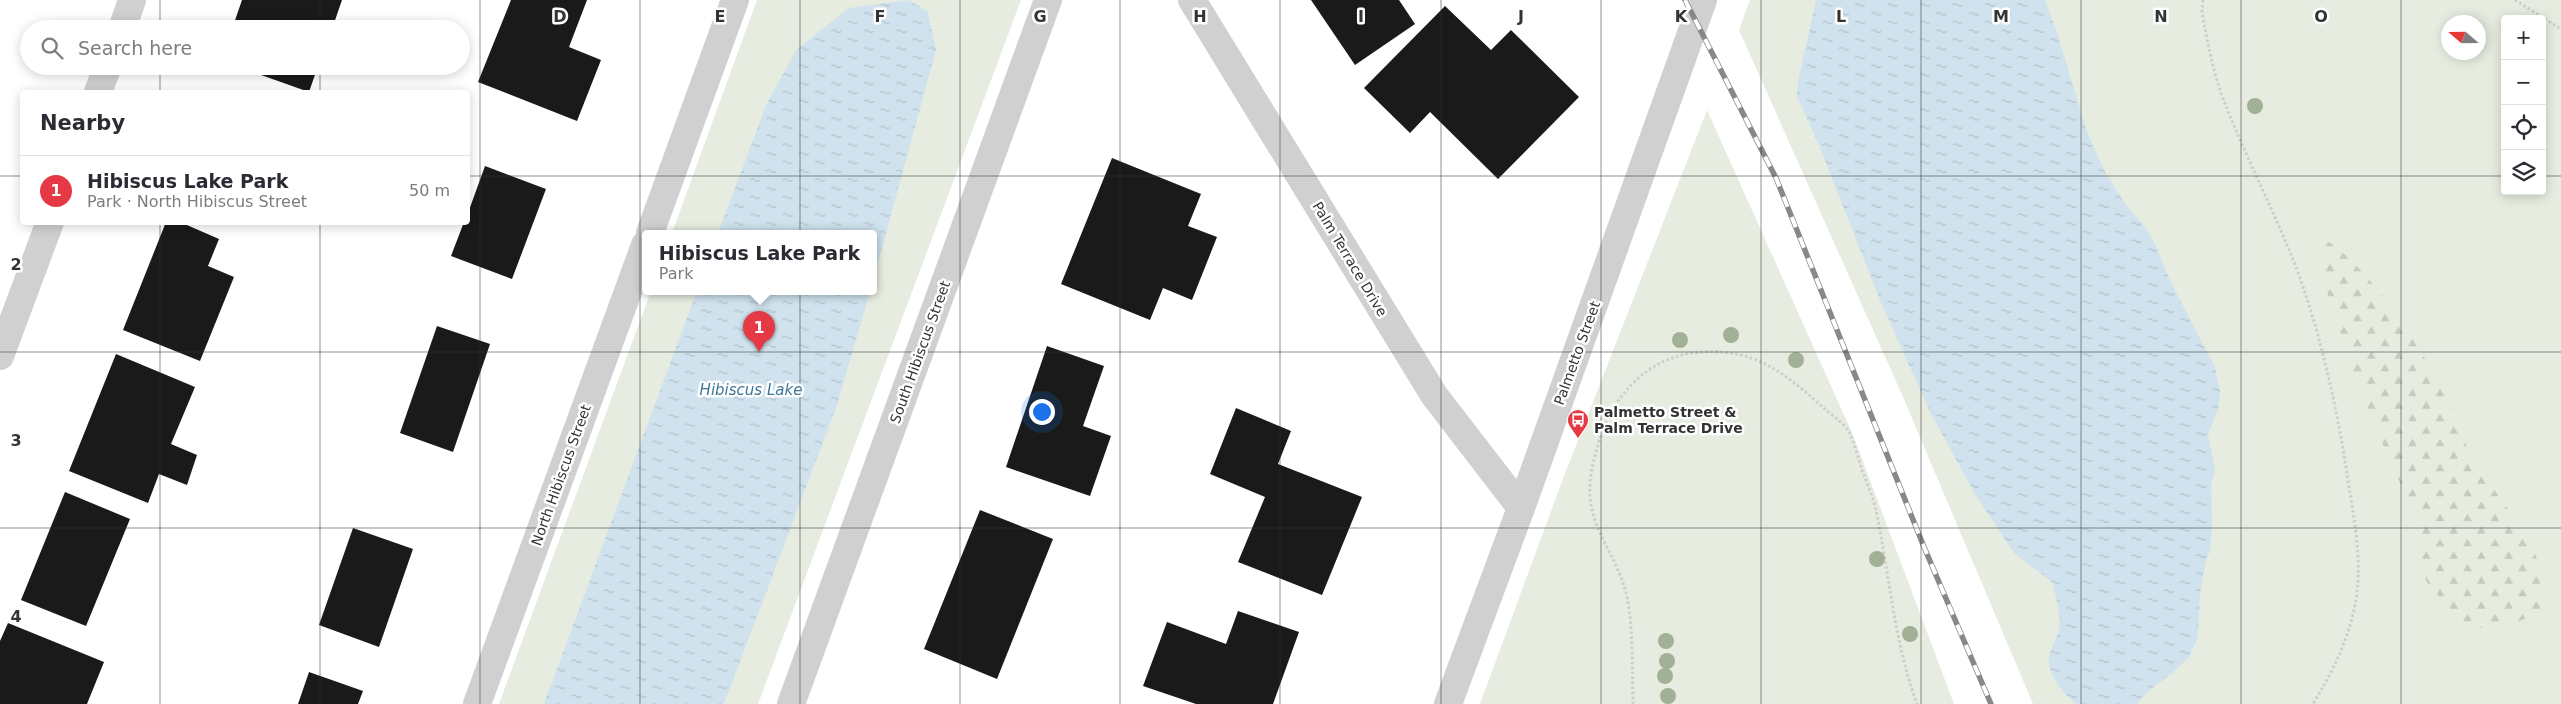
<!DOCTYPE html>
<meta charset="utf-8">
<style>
:root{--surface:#fff;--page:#f7f7f7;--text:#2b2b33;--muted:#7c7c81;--line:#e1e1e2;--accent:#e63946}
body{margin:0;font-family:"DejaVu Sans",sans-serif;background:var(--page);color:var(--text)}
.controls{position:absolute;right:15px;top:15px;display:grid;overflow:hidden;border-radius:5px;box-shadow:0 2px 12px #0003}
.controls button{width:45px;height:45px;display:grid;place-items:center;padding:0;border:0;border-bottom:1px solid var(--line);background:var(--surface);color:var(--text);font:25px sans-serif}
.compass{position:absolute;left:2441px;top:15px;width:45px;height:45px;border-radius:50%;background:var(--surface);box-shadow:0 2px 12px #0003;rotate:290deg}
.you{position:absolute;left:1041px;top:411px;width:18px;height:18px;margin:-12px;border:4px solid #fff;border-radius:50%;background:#1a73e8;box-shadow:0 0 0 8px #1a73e833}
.badge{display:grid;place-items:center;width:32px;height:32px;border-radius:50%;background:var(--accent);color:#fff;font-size:16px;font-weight:700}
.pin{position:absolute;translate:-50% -41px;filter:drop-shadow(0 1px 2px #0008)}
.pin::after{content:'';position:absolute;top:26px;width:18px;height:15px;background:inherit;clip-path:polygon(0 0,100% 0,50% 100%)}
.popup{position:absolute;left:642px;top:230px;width:235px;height:65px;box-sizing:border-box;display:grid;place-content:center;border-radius:5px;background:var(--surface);filter:drop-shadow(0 1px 4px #0005);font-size:16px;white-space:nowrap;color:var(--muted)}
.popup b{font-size:19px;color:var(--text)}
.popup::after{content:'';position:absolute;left:50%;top:100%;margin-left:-10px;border:10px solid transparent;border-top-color:var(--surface)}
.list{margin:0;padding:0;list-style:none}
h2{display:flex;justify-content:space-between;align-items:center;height:65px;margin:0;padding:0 20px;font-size:21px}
h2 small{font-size:16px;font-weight:400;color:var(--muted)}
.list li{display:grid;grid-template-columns:32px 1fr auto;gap:15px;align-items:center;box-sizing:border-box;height:70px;padding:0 20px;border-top:1px solid var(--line)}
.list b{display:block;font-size:19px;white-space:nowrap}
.list p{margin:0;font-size:16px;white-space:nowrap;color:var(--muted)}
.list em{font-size:16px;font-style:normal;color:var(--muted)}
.icon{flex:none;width:28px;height:28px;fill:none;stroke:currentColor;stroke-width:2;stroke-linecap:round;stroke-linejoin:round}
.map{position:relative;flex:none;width:2561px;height:704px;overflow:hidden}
.search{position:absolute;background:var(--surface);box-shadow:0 2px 12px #0003;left:20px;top:20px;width:450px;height:55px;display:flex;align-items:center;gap:12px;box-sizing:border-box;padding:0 18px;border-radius:28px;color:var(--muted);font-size:19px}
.panel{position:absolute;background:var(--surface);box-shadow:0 2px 12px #0003;left:20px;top:90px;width:450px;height:135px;border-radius:5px}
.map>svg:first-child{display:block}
.green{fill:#e6ecdf;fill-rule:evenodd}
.forest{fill:url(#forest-firs)}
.water{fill:url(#water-ripples)}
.building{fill:#1a1a1a}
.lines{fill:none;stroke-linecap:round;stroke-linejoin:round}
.path{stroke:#cdcdcd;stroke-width:3;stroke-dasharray:2.5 2.5;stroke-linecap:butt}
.minor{stroke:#d0d0d0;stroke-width:28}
.rail-casing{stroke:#888;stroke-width:5.5}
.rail{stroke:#fff;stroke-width:4;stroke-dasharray:11;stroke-linecap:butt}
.tree{fill:#a2b095}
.grid{fill:none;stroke:#333;stroke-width:1;stroke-opacity:0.55}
.labels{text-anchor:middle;stroke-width:5;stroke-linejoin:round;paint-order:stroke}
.street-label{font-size:14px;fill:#333;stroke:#fff}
.poi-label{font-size:14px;font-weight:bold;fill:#333;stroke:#fff;text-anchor:start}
.water-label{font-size:15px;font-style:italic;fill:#3f7597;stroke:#fff}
.grid-label{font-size:16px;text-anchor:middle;font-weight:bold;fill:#333;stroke:#fff;stroke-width:5;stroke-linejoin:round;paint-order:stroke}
</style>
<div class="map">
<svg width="2561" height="704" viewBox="0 0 2561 704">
<defs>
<pattern id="forest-firs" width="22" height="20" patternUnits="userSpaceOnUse" patternTransform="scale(1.25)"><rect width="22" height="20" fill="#e6ecdf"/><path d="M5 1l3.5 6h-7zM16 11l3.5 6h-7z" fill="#c6cbc0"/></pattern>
<pattern id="water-ripples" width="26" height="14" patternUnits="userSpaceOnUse" patternTransform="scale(1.25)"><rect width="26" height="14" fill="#cfe2ee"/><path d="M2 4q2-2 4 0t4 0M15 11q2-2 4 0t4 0" fill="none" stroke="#b2c2cd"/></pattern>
</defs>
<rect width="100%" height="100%" fill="#fff"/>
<g class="green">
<polygon points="757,0 1021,0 758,704 499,704 651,291 873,291 873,233 672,233"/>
<path d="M1750 0H2561V704H2033L1903 397 1739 30ZM2505 19H2542V191H2505ZM2448 22H2478V52H2448Z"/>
<polygon points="1707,110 1853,435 1954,704 1480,704 1561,484"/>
</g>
<path class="forest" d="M2327 241C2371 269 2419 344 2443 391 2455 415 2463 443 2478 467 2501 502 2531 532 2542 574 2545 584 2541 600 2540 612L2504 628H2466L2426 581 2417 521 2361 395 2325 286 2319 250Z"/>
<g class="water">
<polygon points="909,0 928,12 936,50 873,281 873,233 718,233 767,103 797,49 849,8"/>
<path d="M1816 0H2045L2058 36 2087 132 2105 172 2126 205 2145 227 2156 246 2170 281 2215 367 2220 391 2218 410 2208 434 2215 471 2211 483 2212 527 2210 550 2205 564 2200 593 2198 637 2189 657 2172 673 2149 691 2137 704H2076C2064 694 2047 675 2049 658 2050 649 2055 642 2058 633 2063 620 2055 597 2053 583L2014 553 1975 494 1931 414 1882 305 1816 138 1797 97 1798 82Z"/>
<polygon points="697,291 870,291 837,405 724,704 544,704"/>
</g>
<g class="building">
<polygon points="242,0 342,0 332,29 232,29"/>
<polygon points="511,0 587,0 569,47 601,60 577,121 478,82"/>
<polygon points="1311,0 1399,0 1415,24 1355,65"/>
<polygon points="1445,6 1491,50 1511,30 1579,97 1498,179 1430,112 1410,133 1364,88"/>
<polygon points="236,66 318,66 309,92"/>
<polygon points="1112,158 1201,194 1188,226 1217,237 1192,300 1163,288 1150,320 1061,284"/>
<polygon points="485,166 546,189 512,279 451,256 464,222 468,222 468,213"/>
<polygon points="166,222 180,222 219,239 208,266 234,277 200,361 123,330"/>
<polygon points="437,326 490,344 453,452 400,433"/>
<polygon points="1047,346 1104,366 1083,426 1111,436 1090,496 1006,467"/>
<polygon points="116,354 195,387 171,444 197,455 187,485 159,474 148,503 69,471"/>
<polygon points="1236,408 1291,431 1278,464 1362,497 1322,595 1238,562 1265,497 1210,474"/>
<polygon points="65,492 130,519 86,626 21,600"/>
<polygon points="980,510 1053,539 997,679 924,649"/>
<polygon points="353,528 413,549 379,647 319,625"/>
<polygon points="1238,611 1299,632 1273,704 1196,704 1143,686 1167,622 1226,644"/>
<polygon points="8,623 104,662 87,704 0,704 0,641"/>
<polygon points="309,672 363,691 358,704 298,704"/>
</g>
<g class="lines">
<g class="path">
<path d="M2203 0 2202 12C2207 39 2212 67 2221 93 2243 152 2273 208 2296 267 2322 338 2338 412 2349 487 2355 523 2362 563 2356 600 2349 639 2333 671 2313 704"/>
<polyline points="2515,0 2561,29"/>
<path d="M1633 704C1632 672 1634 614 1624 586 1615 556 1592 529 1590 496 1589 479 1593 461 1598 445 1617 380 1667 341 1736 354 1773 361 1800 387 1827 411 1834 417 1845 424 1849 432 1855 444 1858 458 1862 470 1867 483 1873 497 1876 511 1890 576 1894 642 1917 704"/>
</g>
<g class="minor">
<polyline points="1192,0 1434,395 1521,508"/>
<polyline points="122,29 132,0"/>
<polyline points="98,92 108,66"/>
<polyline points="650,233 735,0"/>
<polyline points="0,356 50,222"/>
<polyline points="477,704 645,245"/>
<polyline points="791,704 1048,0"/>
<polyline points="1448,704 1521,508 1703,0"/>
</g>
<g class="rail-casing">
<polyline id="rail" points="1685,0 1776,178 1924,547 1991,704"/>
</g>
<use href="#rail" class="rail"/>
</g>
<g class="tree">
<circle cx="2255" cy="106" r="8"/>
<circle cx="1731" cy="335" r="8"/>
<circle cx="1680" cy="340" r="8"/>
<circle cx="1796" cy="360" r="8"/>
<circle cx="1877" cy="559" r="8"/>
<circle cx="1910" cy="634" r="8"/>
<circle cx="1666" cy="641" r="8"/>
<circle cx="1667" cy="661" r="8"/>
<circle cx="1665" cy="676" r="8"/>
<circle cx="1668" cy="696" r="8"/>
</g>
<path class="grid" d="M160 0V29M320 0V29M480 0V704M640 0V704M800 0V704M960 0V704M1120 0V704M1280 0V704M1441 0V704M1601 0V704M1761 0V704M1921 0V704M2081 0V704M2241 0V704M2401 0V704M160 66V92M320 66V92M0 176H22M468 176H2505M2542 176H2561M160 222V704M320 222V704M0 352H2561M0 528H2561"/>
<defs>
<g id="bus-pin" transform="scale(1.125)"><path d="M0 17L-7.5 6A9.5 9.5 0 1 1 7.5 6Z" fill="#e63946" stroke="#fff"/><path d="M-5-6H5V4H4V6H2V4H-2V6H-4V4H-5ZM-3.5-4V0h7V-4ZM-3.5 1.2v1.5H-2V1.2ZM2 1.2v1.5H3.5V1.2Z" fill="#fff"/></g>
</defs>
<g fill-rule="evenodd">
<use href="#bus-pin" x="1578" y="420"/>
</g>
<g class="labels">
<g class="street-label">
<text transform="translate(1350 259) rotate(59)" y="5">Palm Terrace Drive</text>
<text transform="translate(920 352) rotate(-70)" y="5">South Hibiscus Street</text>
<text transform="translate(1577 353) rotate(-70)" y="5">Palmetto Street</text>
<text transform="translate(561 475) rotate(-70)" y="5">North Hibiscus Street</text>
</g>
<g class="poi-label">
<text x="1594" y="417">Palmetto Street &amp;<tspan x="1594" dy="16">Palm Terrace Drive</tspan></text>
</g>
<g class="water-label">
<text x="751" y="395">Hibiscus Lake</text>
</g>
</g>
<g class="grid-label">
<text x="560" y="22">D</text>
<text x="720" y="22">E</text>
<text x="880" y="22">F</text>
<text x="1040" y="22">G</text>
<text x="1200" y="22">H</text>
<text x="1361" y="22">I</text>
<text x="1521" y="22">J</text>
<text x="1681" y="22">K</text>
<text x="1841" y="22">L</text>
<text x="2001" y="22">M</text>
<text x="2161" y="22">N</text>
<text x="2321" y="22">O</text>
<text x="16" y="270">2</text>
<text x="16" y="446">3</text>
<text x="16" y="622">4</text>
</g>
</svg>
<div class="controls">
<button>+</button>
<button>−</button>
<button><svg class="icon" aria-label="locate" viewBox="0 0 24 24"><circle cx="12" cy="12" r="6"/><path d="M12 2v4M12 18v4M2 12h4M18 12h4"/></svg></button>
<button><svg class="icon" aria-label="layers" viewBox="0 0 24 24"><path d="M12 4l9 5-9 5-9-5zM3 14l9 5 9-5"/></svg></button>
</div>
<svg class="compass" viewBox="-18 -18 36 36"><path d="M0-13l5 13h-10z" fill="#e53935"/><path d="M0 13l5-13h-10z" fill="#7c7c81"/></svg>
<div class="you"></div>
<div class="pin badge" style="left:759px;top:352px">1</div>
<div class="popup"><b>Hibiscus Lake Park</b>Park</div>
<div class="search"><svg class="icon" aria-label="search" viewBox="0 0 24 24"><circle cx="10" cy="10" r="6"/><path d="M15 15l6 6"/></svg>Search here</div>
<section class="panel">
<h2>Nearby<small></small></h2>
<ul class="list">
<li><span class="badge">1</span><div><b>Hibiscus Lake Park</b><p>Park · North Hibiscus Street</p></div><em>50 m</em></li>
</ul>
</section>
</div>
